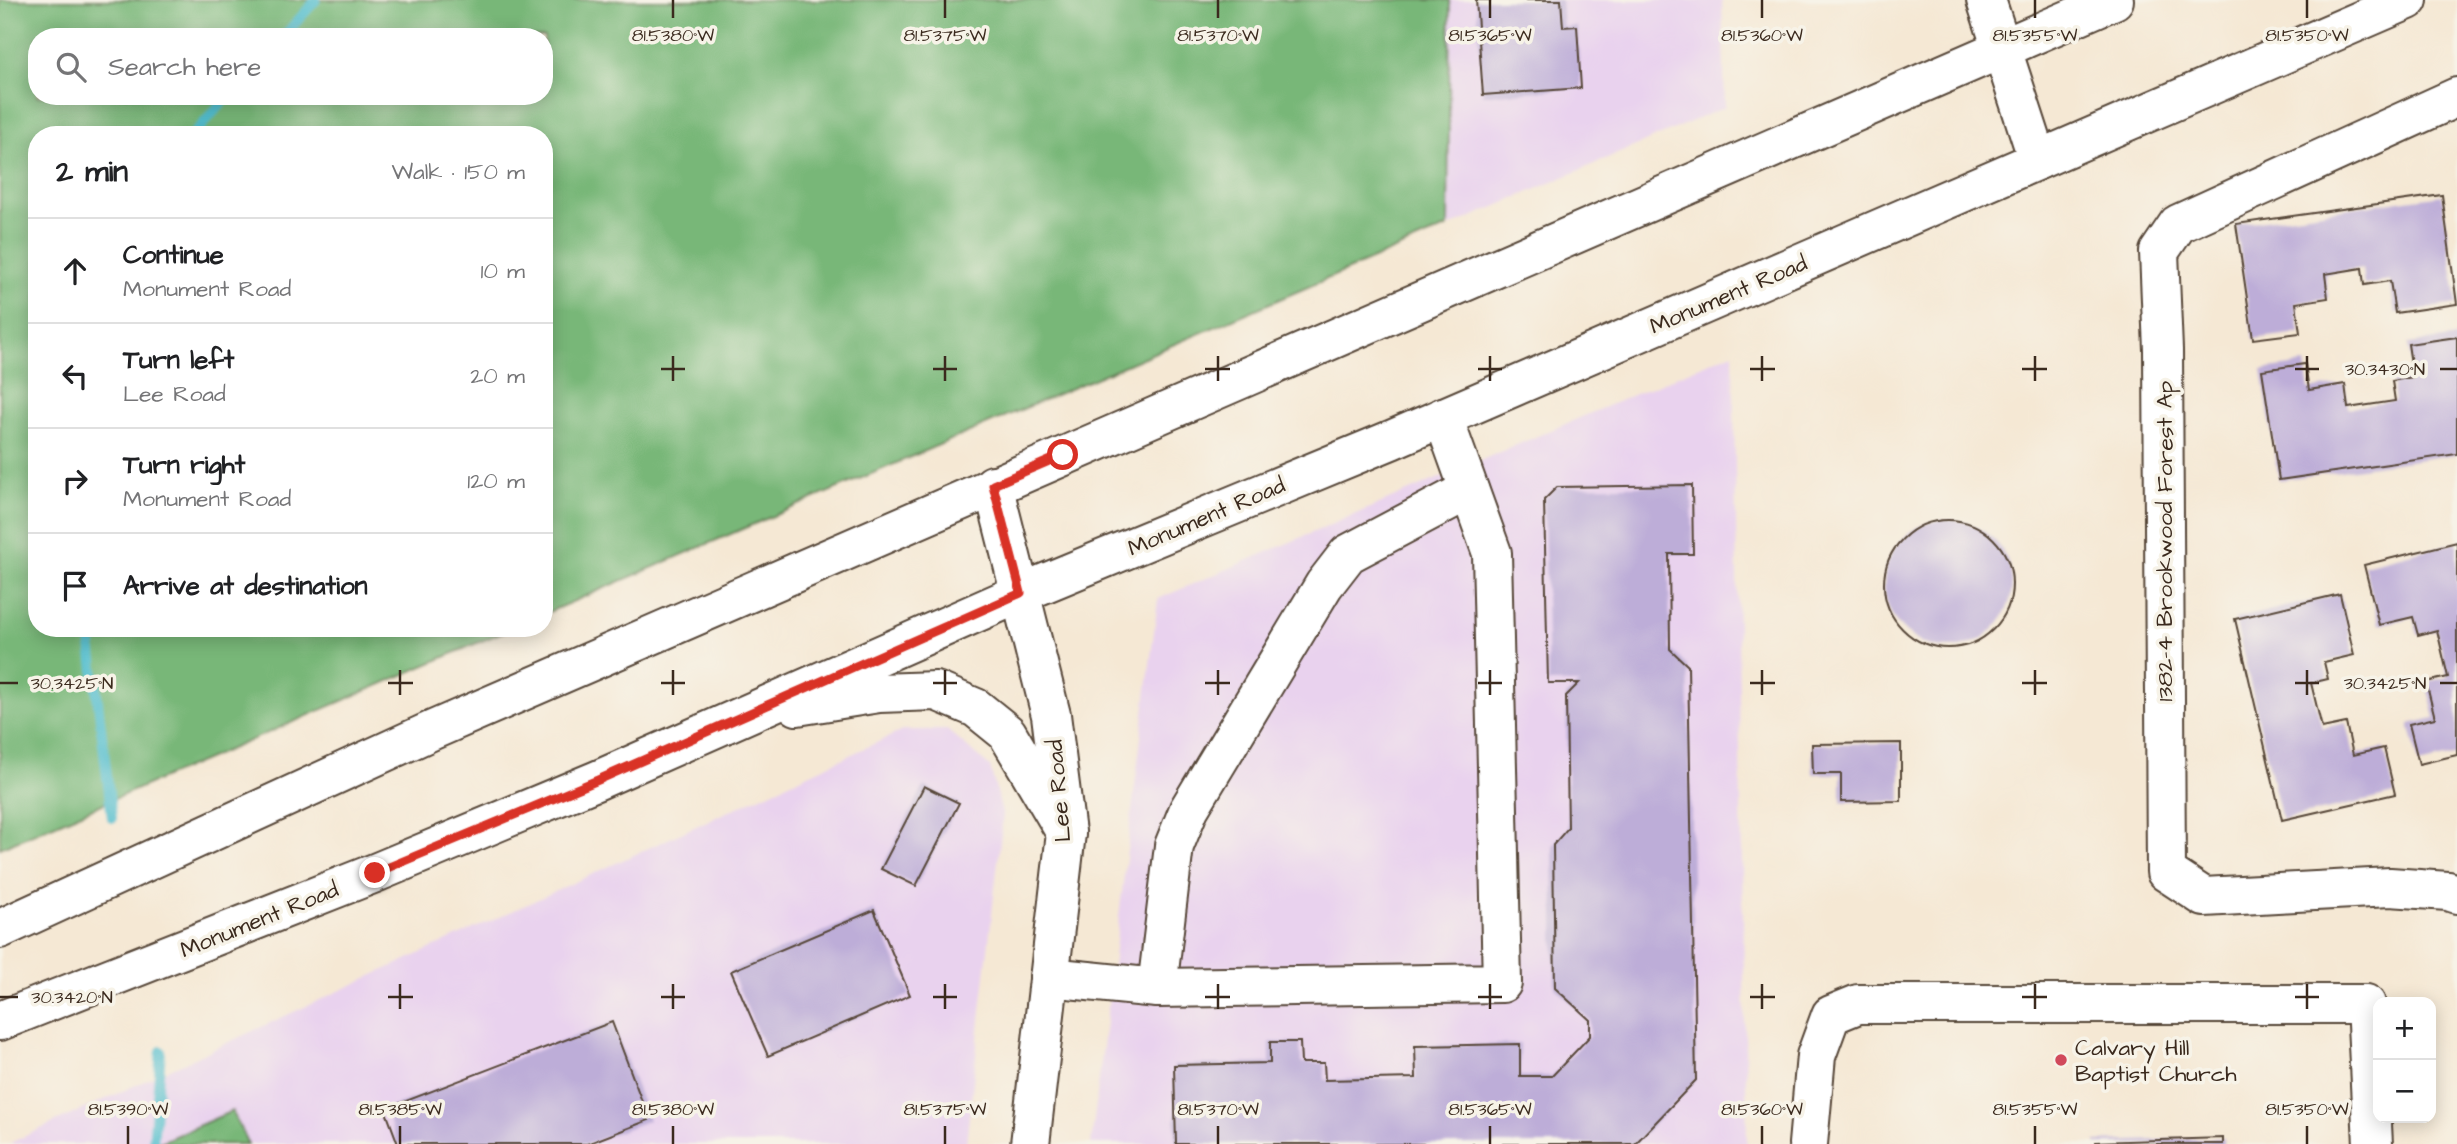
<!DOCTYPE html>
<meta charset="utf-8">
<style>
:root{--surface:#fff;--page:#f6f6f6;--text:#202124;--muted:#757577;--line:#e0e0e0}
body{margin:0;font-family:"Architects Daughter",sans-serif;background:var(--page);color:var(--text)}
.controls{position:absolute;right:21px;bottom:21px;display:grid;overflow:hidden;border-radius:14px;box-shadow:0 4px 18px #0003}
.controls button{width:63px;height:63px;display:grid;place-items:center;padding:0;border:0;border-bottom:2px solid var(--line);background:var(--surface);color:var(--text);font:35px sans-serif}
.stop{position:absolute;width:21px;height:21px;margin:-16px;border:5px solid #d93025;border-radius:50%;background:#fff}
.stop.end{background:#d93025;border-color:#fff;box-shadow:0 2px 7px #0008}
.list{margin:0;padding:0;list-style:none}
h2{display:flex;justify-content:space-between;align-items:center;height:91px;margin:0;padding:0 28px;font-size:30px}
h2 small{font-size:23px;font-weight:400;color:var(--muted)}
.list li{display:grid;grid-template-columns:46px 1fr auto;gap:21px;align-items:center;box-sizing:border-box;height:105px;padding:0 28px;border-top:2px solid var(--line)}
.list b{display:block;font-size:26px;white-space:nowrap}
.list p{margin:0;font-size:23px;white-space:nowrap;color:var(--muted)}
.list em{font-size:23px;font-style:normal;color:var(--muted)}
.icon{flex:none;width:38px;height:38px;fill:none;stroke:currentColor;stroke-width:2;stroke-linecap:round;stroke-linejoin:round}
.map{position:relative;flex:none;width:2457px;height:1144px;overflow:hidden}
.search{position:absolute;background:var(--surface);box-shadow:0 4px 18px #0003;left:28px;top:28px;width:525px;height:77px;display:flex;align-items:center;gap:18px;box-sizing:border-box;padding:0 24px;border-radius:28px;color:var(--muted);font-size:26px}
.panel{position:absolute;background:var(--surface);box-shadow:0 4px 18px #0003;left:28px;top:126px;width:525px;height:511px;border-radius:28px}
.map>svg:first-child{display:block}
.built{fill:#e9d2ee}
.forest{fill:#78b778;stroke:#5a704b;stroke-width:2;fill-rule:evenodd}
.lines{fill:none;stroke-linecap:round;stroke-linejoin:round}
.stream{stroke:#53bece;stroke-width:10}
.building{fill:#bdadd8}
.minor-casing{stroke:#574639;stroke-width:42}
.major-casing{stroke:#574639;stroke-width:42}
.minor{stroke:#fff;stroke-width:38}
.major{stroke:#fff;stroke-width:38}
.route{stroke:#d93025;stroke-width:9}
.ticks{fill:none;stroke:#3b2a1e;stroke-width:2.5}
.poi-dot{fill:#d1495b;stroke:#f7f3e8;stroke-width:2.5}
.labels{text-anchor:middle;stroke-width:7;stroke-linejoin:round;paint-order:stroke}
.street-label{font-size:23px;fill:#3b2a1e;stroke:#f7f3e8}
.poi-label{font-size:23px;fill:#3b2a1e;stroke:#f7f3e8;text-anchor:start}
.ticks-label{font-size:18px;text-anchor:middle;fill:#3b2a1e;stroke:#f7f3e8;stroke-width:7;stroke-linejoin:round;paint-order:stroke}
</style>
<div class="map">
<svg width="2457" height="1144" viewBox="0 0 2457 1144">
<rect width="100%" height="100%" fill="#f7f3e8"/>
<filter id="ink" filterUnits="userSpaceOnUse"><feTurbulence type="fractalNoise" baseFrequency=".0143" numOctaves="2"/><feDisplacementMap in="SourceGraphic" scale="14" xChannelSelector="R" yChannelSelector="G"/><feConvolveMatrix kernelMatrix="1 2 1 2 8 2 1 2 1" color-interpolation-filters="sRGB"/></filter>
<filter id="wash" filterUnits="userSpaceOnUse"><feTurbulence type="fractalNoise" baseFrequency=".00686" numOctaves="4" result="noise"/><feDisplacementMap in="SourceGraphic" scale="28" xChannelSelector="R" yChannelSelector="G"/><feGaussianBlur stdDeviation="1.57" result="paint"/><feColorMatrix in="noise" values="0 0 0 0 0 0 0 0 0 0 0 0 0 0 0 0 0 1.4 0 .05"/><feComposite in="paint" operator="in"/></filter>
<g filter="url(#wash)">
<rect width="100%" height="100%" fill="#f5e8d4"/>
<g class="built">
<polygon points="1450,0 1722,0 1725,107 1449,227"/>
<polygon points="1733,352 1747,1144 1091,1144 1158,599"/>
<polygon points="904,730 947,730 990,767 1003,816 966,1144 248,1144 231,1111 156,1144 8,1144"/>
</g>
<g class="forest">
<path d="M0 0H1450L1448 227 544 614V135H37V628H512L0 848ZM37 37H544V96H37Z"/>
<polygon points="232,1111 248,1144 156,1144"/>
</g>
<g class="lines">
<g class="stream">
<polyline points="283,37 316,0"/>
<polyline points="193,135 228,96"/>
<polyline points="89,628 112,818"/>
<polyline points="153,1144 161,1051"/>
</g>
</g>
<g id="blocks">
<g class="building">
<polygon points="1476,0 1561,0 1563,27 1577,26 1581,88 1483,95"/>
<polygon points="2442,195 2457,304 2395,313 2390,281 2364,285 2362,268 2325,274 2328,298 2296,303 2300,333 2253,339 2236,224"/>
<polygon points="2457,337 2457,454 2279,480 2262,370 2305,364 2309,390 2345,384 2348,408 2395,401 2392,381 2413,377 2408,344"/>
<polygon points="1692,485 1693,554 1669,554 1670,649 1688,666 1696,1080 1635,1144 1176,1144 1174,1065 1270,1063 1270,1042 1300,1042 1301,1063 1324,1063 1325,1080 1416,1078 1415,1046 1520,1044 1520,1076 1552,1076 1590,1036 1590,1020 1555,988 1553,845 1568,828 1566,696 1579,683 1548,683 1544,500 1557,487"/>
<circle cx="1948" cy="584" r="64"/>
<polygon points="2457,542 2457,755 2419,764 2409,724 2435,718 2426,682 2448,677 2437,630 2418,635 2413,617 2379,625 2364,565"/>
<polygon points="2340,594 2354,655 2324,662 2328,679 2311,683 2322,728 2346,723 2353,755 2384,748 2395,794 2282,820 2235,619"/>
<polygon points="1901,743 1901,801 1841,802 1841,774 1813,774 1812,744"/>
<polygon points="924,786 959,803 916,886 881,869"/>
<polygon points="874,910 910,995 768,1056 731,971"/>
<polygon points="612,1022 649,1120 587,1144 398,1144 385,1109"/>
<polygon points="2223,1138 2223,1144 2096,1144 2096,1142"/>
</g>
</g>
</g>
<g filter="url(#ink)">
<use href="#blocks" fill-opacity="0" stroke="#574639" stroke-width="2"/>
<g class="lines">
<g class="minor-casing">
<g id="minor">
<polyline points="1986,0 2038,160"/>
<polyline points="2457,97 2178,224 2159,252 2163,350 2166,872 2204,897 2390,887 2448,891 2457,894"/>
<polyline points="993,485 1051,715 1066,833 1030,1144"/>
<polyline points="1049,977 1157,988 1502,983 1492,553 1443,417"/>
<polyline points="1157,988 1174,846 1189,809 1324,585 1348,554 1469,490"/>
<polyline points="1808,1144 1816,1056 1831,1015 1858,1004 2366,1004 2373,1144"/>
</g>
</g>
<g class="major-casing">
<g id="major">
<polyline points="797,706 879,693 936,691 976,708 1007,733 1066,833"/>
<polyline points="0,929 433,730 2114,0"/>
<polyline points="0,1021 375,873 598,780 1021,593 1391,440 2408,0"/>
</g>
</g>
<use href="#minor" class="minor"/>
<use href="#major" class="major"/>
</g>
</g>
<g class="lines" filter="url(#ink)">
<polyline class="route" points="375,873 598,780 1021,593 993,485 1063,455"/>
</g>
<path class="ticks" d="M673 0V18M945 0V18M1218 0V18M1490 0V18M1762 0V18M2035 0V18M2307 0V18M673 356V381M945 356V381M1218 356V381M1490 356V381M1762 356V381M2035 356V381M2307 356V381M661 369H685M933 369H957M1205 369H1230M1478 369H1502M1750 369H1775M2022 369H2047M2295 369H2319M2440 369H2457M400 670V695M673 670V695M945 670V695M1218 670V695M1490 670V695M1762 670V695M2035 670V695M2307 670V695M0 683H18M388 683H413M661 683H685M933 683H957M1205 683H1230M1478 683H1502M1750 683H1775M2022 683H2047M2295 683H2319M2440 683H2457M400 984V1009M673 984V1009M945 984V1009M1218 984V1009M1490 984V1009M1762 984V1009M2035 984V1009M2307 984V1009M0 997H18M388 997H413M661 997H685M933 997H957M1205 997H1230M1478 997H1502M1750 997H1775M2022 997H2047M2295 997H2319M128 1126V1144M400 1126V1144M673 1126V1144M945 1126V1144M1218 1126V1144M1490 1126V1144M1762 1126V1144M2035 1126V1144M2307 1126V1144"/>
<circle class="poi-dot" cx="2061" cy="1060" r="7"/>
<g class="labels">
<g class="street-label">
<text transform="translate(1728 294) rotate(-23)" y="8">Monument Road</text>
<text transform="translate(1206 516) rotate(-23)" y="8">Monument Road</text>
<text transform="translate(2164 541) rotate(-90)" y="8">1382-4 Brookwood Forest Ap</text>
<text transform="translate(1058 791) rotate(-95)" y="8">Lee Road</text>
<text transform="translate(259 919) rotate(-22)" y="8">Monument Road</text>
</g>
<g class="poi-label">
<text x="2075" y="1055">Calvary Hill<tspan x="2075" dy="26">Baptist Church</tspan></text>
</g>
</g>
<g class="ticks-label">
<text x="673" y="41">81.5380°W</text>
<text x="945" y="41">81.5375°W</text>
<text x="1218" y="41">81.5370°W</text>
<text x="1490" y="41">81.5365°W</text>
<text x="1762" y="41">81.5360°W</text>
<text x="2035" y="41">81.5355°W</text>
<text x="2307" y="41">81.5350°W</text>
<text x="2385" y="375">30.3430°N</text>
<text x="72" y="689">30.3425°N</text>
<text x="2385" y="689">30.3425°N</text>
<text x="72" y="1003">30.3420°N</text>
<text x="128" y="1115">81.5390°W</text>
<text x="400" y="1115">81.5385°W</text>
<text x="673" y="1115">81.5380°W</text>
<text x="945" y="1115">81.5375°W</text>
<text x="1218" y="1115">81.5370°W</text>
<text x="1490" y="1115">81.5365°W</text>
<text x="1762" y="1115">81.5360°W</text>
<text x="2035" y="1115">81.5355°W</text>
<text x="2307" y="1115">81.5350°W</text>
</g>
</svg>
<div class="controls">
<button>+</button>
<button>−</button>
</div>
<div class="stop" style="left:1063px;top:455px"></div>
<div class="stop end" style="left:375px;top:873px"></div>
<div class="search"><svg class="icon" aria-label="search" viewBox="0 0 24 24"><circle cx="10" cy="10" r="6"/><path d="M15 15l6 6"/></svg>Search here</div>
<section class="panel">
<h2>2 min<small>Walk · 150 m</small></h2>
<ul class="list">
<li><svg class="icon" aria-label="ahead" viewBox="0 0 24 24"><path d="M12 20V5M6 11l6-6 6 6"/></svg><div><b>Continue</b><p>Monument Road</p></div><em>10 m</em></li>
<li><svg class="icon" aria-label="left" viewBox="0 0 24 24"><path d="M17 20v-9H6M10 6l-5 5 5 5"/></svg><div><b>Turn left</b><p>Lee Road</p></div><em>20 m</em></li>
<li><svg class="icon" aria-label="right" viewBox="0 0 24 24"><path d="M7 20v-9h11M14 6l5 5-5 5"/></svg><div><b>Turn right</b><p>Monument Road</p></div><em>120 m</em></li>
<li><svg class="icon" aria-label="arrive" viewBox="0 0 24 24"><path d="M6 21V4h12l-3 4 3 4H6"/></svg><div><b>Arrive at destination</b></div></li>
</ul>
</section>
</div>
